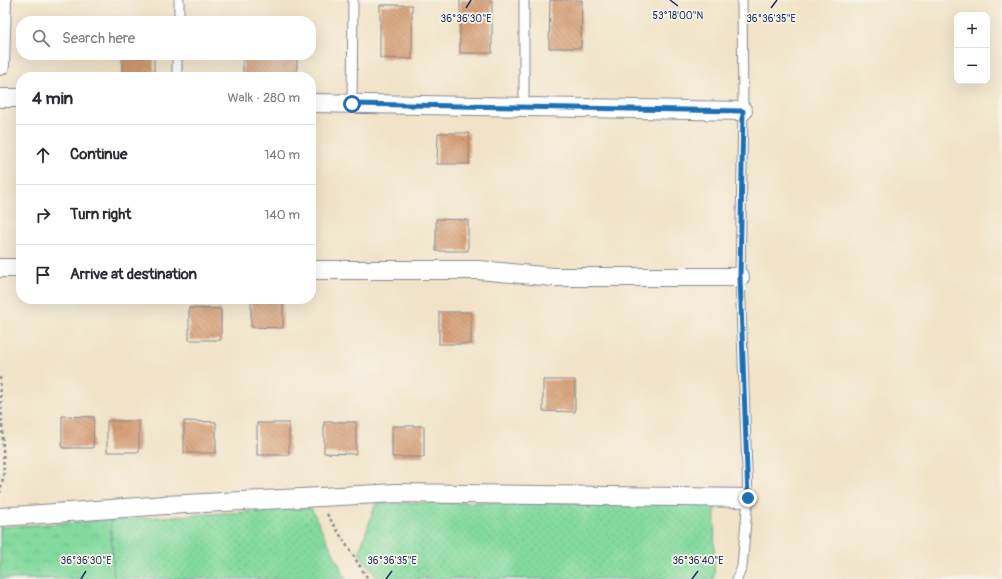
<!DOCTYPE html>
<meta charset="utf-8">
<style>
:root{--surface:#fff;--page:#f7f7f7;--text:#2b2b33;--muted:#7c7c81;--line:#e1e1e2}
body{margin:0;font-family:Pangolin,sans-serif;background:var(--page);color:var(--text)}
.controls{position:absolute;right:12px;top:12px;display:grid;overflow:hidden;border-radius:8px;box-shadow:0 4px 16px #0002}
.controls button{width:36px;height:36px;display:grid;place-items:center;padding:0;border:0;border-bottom:1px solid var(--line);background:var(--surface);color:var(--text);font:20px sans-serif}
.stop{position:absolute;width:12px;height:12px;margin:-9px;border:3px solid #1f6fb2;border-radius:50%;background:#fff}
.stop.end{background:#1f6fb2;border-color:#fff;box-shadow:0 1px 4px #0008}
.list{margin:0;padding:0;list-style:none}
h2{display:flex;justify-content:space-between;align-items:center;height:52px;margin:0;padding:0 16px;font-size:17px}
h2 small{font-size:13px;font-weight:400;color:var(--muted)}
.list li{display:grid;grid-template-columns:26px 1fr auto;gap:12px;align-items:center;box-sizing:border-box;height:60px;padding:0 16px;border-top:1px solid var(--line)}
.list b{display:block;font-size:15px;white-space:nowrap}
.list em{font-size:13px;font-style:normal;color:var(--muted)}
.icon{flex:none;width:22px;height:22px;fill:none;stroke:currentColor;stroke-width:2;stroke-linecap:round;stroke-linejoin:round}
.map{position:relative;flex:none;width:1002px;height:579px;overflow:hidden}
.search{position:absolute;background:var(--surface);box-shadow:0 4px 16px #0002;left:16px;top:16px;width:300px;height:44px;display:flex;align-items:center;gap:10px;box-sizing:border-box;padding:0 14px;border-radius:16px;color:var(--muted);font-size:15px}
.panel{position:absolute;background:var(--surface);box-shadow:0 4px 16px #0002;left:16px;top:72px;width:300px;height:232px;border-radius:16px}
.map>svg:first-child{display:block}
.grass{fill:url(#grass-dots);stroke:#4f847e}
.park{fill:url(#park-crowns);stroke:#4f847e}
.building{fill:url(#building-back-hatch)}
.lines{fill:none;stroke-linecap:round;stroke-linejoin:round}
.service-casing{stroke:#868992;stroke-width:11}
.minor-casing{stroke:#868992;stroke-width:20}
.path{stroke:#868992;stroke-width:2.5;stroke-dasharray:3 3;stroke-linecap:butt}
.service{stroke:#fff;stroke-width:9}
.minor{stroke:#fff;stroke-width:18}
.route{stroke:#1f6fb2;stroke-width:5}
.ticks{fill:none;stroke:#1b2f5e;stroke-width:1.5}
.ticks-label{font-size:10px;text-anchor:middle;fill:#1b2f5e;stroke:#f7f3e8;stroke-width:3.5;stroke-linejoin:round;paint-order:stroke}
</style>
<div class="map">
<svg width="1002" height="579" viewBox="0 0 1002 579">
<defs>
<pattern id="grass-dots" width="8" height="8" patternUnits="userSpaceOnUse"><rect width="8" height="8" fill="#83da9e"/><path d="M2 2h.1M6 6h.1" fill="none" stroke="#71bb8a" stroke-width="1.8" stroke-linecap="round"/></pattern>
<pattern id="park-crowns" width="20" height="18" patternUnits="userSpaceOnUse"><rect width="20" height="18" fill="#83da9e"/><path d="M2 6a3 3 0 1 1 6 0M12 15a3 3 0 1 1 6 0" fill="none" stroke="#71bb8a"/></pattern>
<pattern id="building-back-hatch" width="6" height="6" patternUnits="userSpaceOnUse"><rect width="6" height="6" fill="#d79f76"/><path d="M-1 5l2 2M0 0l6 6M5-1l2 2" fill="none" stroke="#ae8264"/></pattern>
</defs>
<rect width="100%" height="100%" fill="#f7f3e8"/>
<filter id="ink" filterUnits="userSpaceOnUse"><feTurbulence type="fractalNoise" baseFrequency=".025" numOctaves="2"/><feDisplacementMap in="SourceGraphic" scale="8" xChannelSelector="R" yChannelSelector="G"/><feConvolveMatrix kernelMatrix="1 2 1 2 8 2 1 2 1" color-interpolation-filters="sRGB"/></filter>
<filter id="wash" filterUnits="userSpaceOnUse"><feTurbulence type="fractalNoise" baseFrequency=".012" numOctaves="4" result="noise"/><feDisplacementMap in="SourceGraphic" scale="16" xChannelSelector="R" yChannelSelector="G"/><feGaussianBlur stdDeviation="0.9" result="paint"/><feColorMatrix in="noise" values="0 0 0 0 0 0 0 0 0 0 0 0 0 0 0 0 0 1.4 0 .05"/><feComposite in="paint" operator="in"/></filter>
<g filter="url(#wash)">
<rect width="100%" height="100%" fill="#f1e3c7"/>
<g class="grass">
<polygon points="715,500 714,579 378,579 359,553 376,503"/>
<polygon points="311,508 346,579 114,579 110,520"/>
</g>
<polygon class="park" points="110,520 114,579 0,579 0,527"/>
<g id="blocks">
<g class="building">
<rect x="460" y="0" width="32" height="53"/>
<polygon points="550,0 582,0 581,48 549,48"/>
<polygon points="380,5 412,5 412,59 380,58"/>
<polygon points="122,55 154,55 154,77 122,76"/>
<polygon points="243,55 297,55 297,77 243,76"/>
<polygon points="438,133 469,133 469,164 437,164"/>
<polygon points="436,219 468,220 468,251 436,251"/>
<polygon points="251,299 283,299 283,328 251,327"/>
<polygon points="189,308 221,309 221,340 189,340"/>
<rect x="439" y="312" width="32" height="32"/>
<polygon points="543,380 575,380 575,412 543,411"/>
<polygon points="62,416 94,417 93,448 62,448"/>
<rect x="107" y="421" width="32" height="31"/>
<polygon points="184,421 216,422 216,453 184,453"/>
<polygon points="324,422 356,422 356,454 324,453"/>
<rect x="257" y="423" width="32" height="32"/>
<rect x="392" y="426" width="32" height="31"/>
</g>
</g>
</g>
<g filter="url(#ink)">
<use href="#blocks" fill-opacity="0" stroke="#868992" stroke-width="1"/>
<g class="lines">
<g class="service-casing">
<g id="service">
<polyline points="524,0 524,107"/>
<polyline points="179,21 179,0"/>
<polyline points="177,77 177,55"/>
<polyline points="352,104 353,0"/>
<polyline points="737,579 742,567 748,498 740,277 743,111 742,0"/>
</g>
</g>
<g class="minor-casing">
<g id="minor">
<polyline points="0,66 2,0"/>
<polyline points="0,98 21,98"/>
<polyline points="311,103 743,111"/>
<polyline points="0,268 21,268"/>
<polyline points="311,270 479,270 553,277 740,277"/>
<polyline points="0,517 166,505 397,493 748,498"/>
</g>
</g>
<g class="path">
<polyline points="0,377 4,473 0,493"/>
<polyline points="327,514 368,579"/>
</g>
<use href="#service" class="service"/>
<use href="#minor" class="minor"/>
</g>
</g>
<g class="lines" filter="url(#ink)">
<polyline class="route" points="352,104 743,111 740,277 748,498"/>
</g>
<path class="ticks" d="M670 0 678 6M466 8 471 0M771 8 777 0M81 579 86 571M386 579 392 571M692 579 698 571"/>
<g class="ticks-label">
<text x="678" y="19">53°18'00"N</text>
<text x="466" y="22">36°36'30"E</text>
<text x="771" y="22">36°36'35"E</text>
<text x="86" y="564">36°36'30"E</text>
<text x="392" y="564">36°36'35"E</text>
<text x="698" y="564">36°36'40"E</text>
</g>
</svg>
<div class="controls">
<button>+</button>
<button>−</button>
</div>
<div class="stop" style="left:352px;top:104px"></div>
<div class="stop end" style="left:748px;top:498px"></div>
<div class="search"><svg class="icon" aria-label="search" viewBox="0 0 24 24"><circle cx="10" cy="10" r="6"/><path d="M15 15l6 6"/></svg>Search here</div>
<section class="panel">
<h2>4 min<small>Walk · 280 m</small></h2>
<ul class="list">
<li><svg class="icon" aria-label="ahead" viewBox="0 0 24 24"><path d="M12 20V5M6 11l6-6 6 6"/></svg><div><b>Continue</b></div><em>140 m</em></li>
<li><svg class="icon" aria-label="right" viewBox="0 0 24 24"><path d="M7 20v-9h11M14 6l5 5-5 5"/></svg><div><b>Turn right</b></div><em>140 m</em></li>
<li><svg class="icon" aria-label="arrive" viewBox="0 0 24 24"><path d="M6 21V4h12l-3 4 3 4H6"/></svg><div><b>Arrive at destination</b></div></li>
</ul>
</section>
</div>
